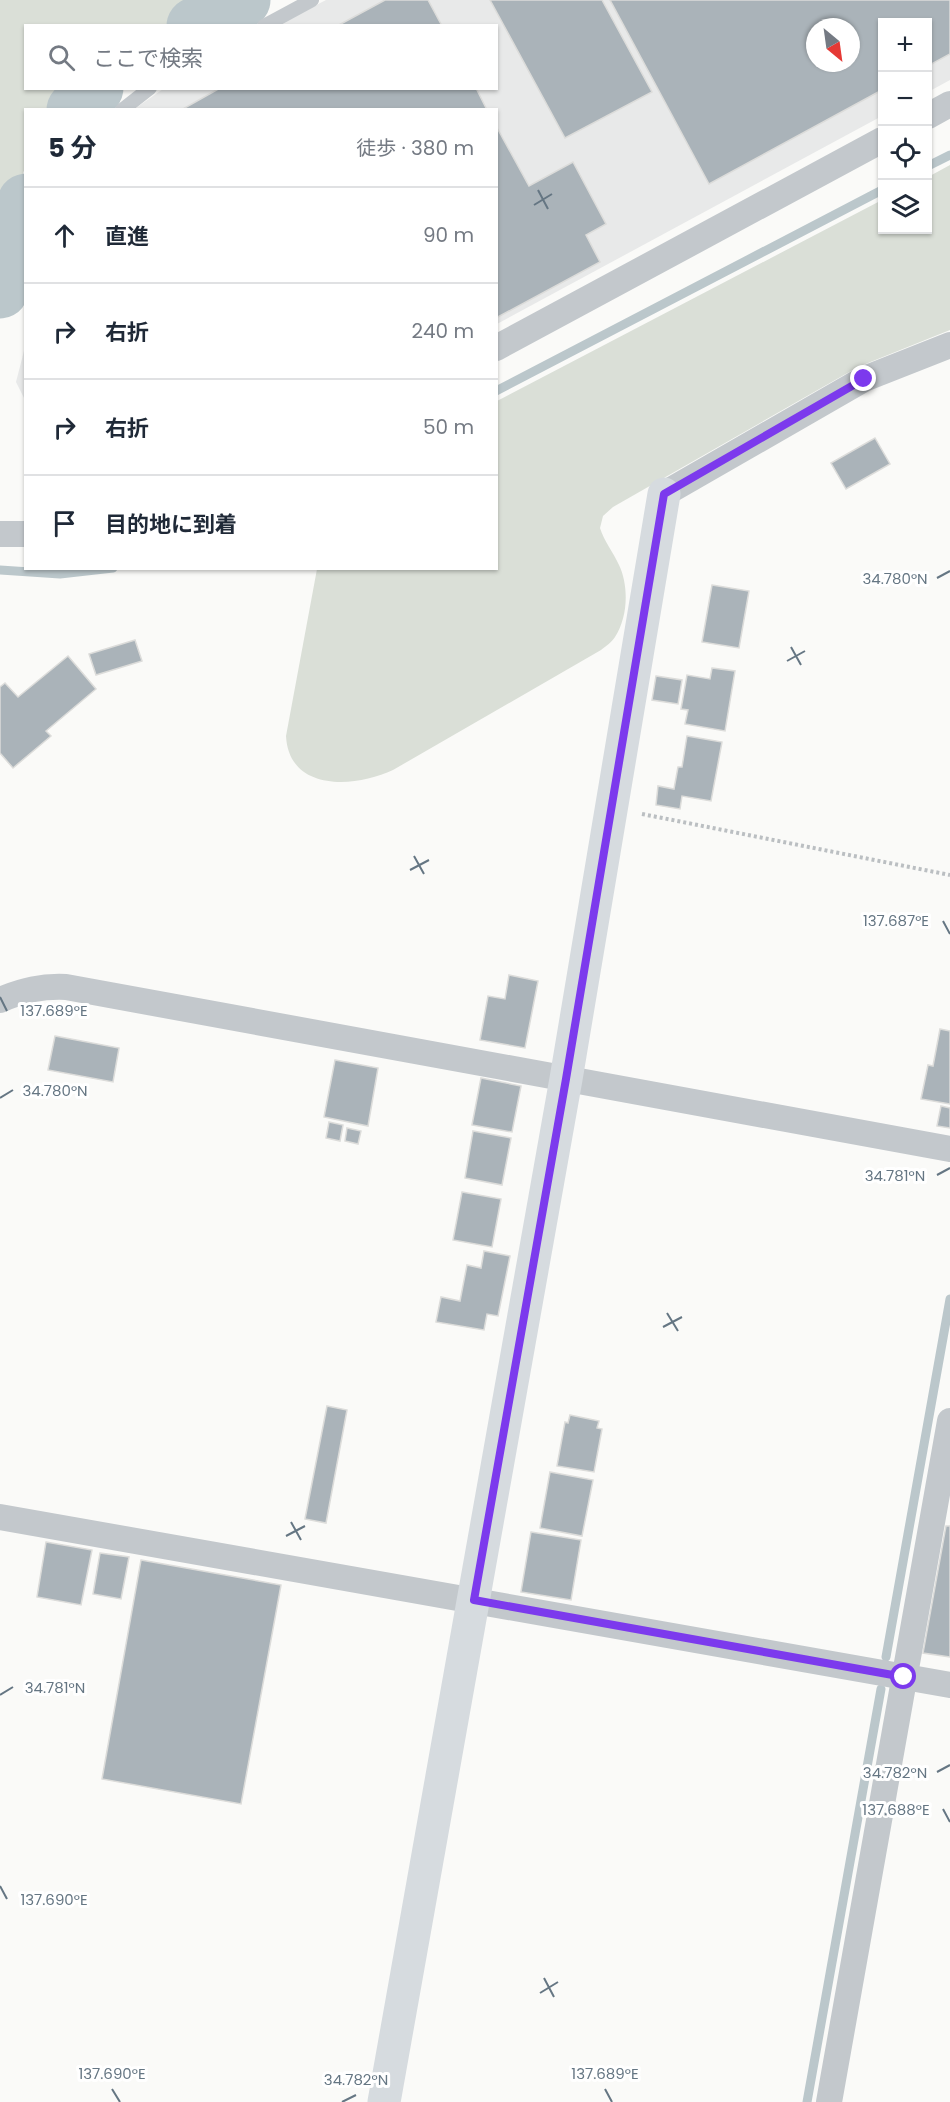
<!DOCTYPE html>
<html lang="ja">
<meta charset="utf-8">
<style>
:root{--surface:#fff;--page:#f2f2f3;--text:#1f2937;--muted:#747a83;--line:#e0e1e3}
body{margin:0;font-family:Poppins,"Noto Sans JP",sans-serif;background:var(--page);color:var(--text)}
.controls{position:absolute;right:18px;top:18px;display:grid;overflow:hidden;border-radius:0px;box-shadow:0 2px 4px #0004}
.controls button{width:54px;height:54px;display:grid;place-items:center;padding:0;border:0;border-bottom:2px solid var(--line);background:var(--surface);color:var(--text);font:30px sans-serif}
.compass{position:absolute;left:806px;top:18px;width:54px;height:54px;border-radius:50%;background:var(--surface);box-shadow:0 2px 4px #0004;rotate:151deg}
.stop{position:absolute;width:18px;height:18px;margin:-14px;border:4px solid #7c3aed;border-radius:50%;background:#fff}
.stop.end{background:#7c3aed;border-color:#fff;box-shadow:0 2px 6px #0008}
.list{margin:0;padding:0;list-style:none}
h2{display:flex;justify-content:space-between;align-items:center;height:78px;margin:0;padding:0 24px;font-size:26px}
h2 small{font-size:20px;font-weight:400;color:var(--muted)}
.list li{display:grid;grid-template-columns:39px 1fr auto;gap:18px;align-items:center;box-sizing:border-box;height:96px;padding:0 24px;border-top:2px solid var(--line)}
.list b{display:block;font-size:22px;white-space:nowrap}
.list em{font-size:20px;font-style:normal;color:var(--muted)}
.icon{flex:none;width:33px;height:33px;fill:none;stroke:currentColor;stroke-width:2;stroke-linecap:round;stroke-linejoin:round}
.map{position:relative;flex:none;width:950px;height:2102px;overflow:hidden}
.search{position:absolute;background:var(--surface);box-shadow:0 2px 4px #0004;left:24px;top:24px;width:474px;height:66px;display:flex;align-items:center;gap:15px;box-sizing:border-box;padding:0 21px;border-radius:0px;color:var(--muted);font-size:22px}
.panel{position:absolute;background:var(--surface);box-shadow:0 2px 4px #0004;left:24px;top:108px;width:474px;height:462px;border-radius:0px}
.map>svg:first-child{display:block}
.built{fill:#e8e9e9;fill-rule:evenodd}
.green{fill:#dadfd7}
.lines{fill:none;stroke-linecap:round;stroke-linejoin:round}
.stream{stroke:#bbc7cb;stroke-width:9}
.river{stroke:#bbc7cb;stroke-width:57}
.building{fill:#aab3b9;stroke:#dcdcda;stroke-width:1.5;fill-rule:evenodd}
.path{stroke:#bbbfc2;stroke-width:4;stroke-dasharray:3 3;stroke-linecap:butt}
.lane{stroke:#c3c8cc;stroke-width:14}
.street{stroke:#c3c8cc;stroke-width:26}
.secondary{stroke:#d6dbdf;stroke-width:33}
.route{stroke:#7c3aed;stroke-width:8}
.ticks{fill:none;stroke:#657683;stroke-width:2}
.ticks-label{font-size:15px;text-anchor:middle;fill:#657683;stroke:#fff;stroke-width:6;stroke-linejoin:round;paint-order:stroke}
</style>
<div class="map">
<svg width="950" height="2102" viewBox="0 0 950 2102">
<rect width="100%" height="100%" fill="#fafaf8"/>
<g class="built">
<path d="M326 0H950V80L928 92V22H882V116L497 324 496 110H133L163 89 496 88V26L278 25ZM815 27H851V63H815Z"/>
<polygon points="25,347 25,400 16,382"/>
</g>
<g class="green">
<polygon points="0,0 217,0 169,25 26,26 26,88 77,89 60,109 26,110 25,168 10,207 0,218"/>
<path d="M950 165V330L858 367 613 507 603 516 600 528C604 541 613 552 619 565 629 586 628 617 615 637 612 642 606 646 601 650L393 770C355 788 289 792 286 736L317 569 496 568 497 401 882 200V230H928V177Z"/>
</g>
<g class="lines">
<g class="stream">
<polyline points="928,166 950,155"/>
<polyline points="496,391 882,190"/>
<polyline points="0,570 60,574 113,568"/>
<polyline points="886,1657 950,1299"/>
<polyline points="807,2102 881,1689"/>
</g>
<g class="river">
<polyline points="195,26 242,0"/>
<polyline points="75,110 95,88"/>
<polyline points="0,290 26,202"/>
</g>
</g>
<g class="building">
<polygon points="385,0 428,0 442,26 337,26"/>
<polygon points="490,0 602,0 652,92 565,138"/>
<path d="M610 0H950V54L928 66V22H882V90L709 184ZM815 27H851V63H815Z"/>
<polygon points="220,88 476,88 487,110 181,110"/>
<polygon points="496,126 529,186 573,162 606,224 586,235 600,262 496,318"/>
<polygon points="875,438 890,464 846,489 831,463"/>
<polygon points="712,585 749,591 739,648 702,642"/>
<polygon points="135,640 142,661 96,675 89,654"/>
<polygon points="68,656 96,689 46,731 51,736 13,768 0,753 0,687 5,683 18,697"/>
<polygon points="712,668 735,671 725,731 685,724 688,710 681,709 687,675 710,679"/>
<polygon points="656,676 682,680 678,704 652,700"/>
<polygon points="687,736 722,742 711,801 682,796 680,809 656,805 658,786 674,789 678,767 682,767"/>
<polygon points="509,975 538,981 525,1048 480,1040 488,996 505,999"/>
<polygon points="940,1029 950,1031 950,1104 921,1099 928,1065 933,1066"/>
<polygon points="55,1036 119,1048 113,1082 48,1070"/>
<polygon points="335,1060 378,1068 368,1126 324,1117"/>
<polygon points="481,1078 521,1086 512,1132 472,1125"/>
<polygon points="941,1106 950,1108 950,1128 937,1126"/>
<polygon points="329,1122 343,1125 340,1141 326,1138"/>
<polygon points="347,1128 361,1131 358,1144 345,1141"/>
<polygon points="473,1131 511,1138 502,1185 465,1178"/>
<polygon points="462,1192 501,1199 492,1247 453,1240"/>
<polygon points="484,1251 510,1256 498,1316 487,1314 484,1330 436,1322 441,1297 460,1301 467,1265 481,1268"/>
<polygon points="327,1406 347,1410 326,1523 305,1519"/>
<polygon points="570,1415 599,1421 597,1428 602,1429 594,1472 557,1466 565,1422 568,1423"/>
<polygon points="550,1472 593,1480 582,1536 540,1528"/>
<polygon points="946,1526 950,1526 950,1657 923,1653"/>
<polygon points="531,1532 581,1540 571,1600 521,1592"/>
<polygon points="46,1542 92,1550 81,1605 37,1597"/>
<polygon points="100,1553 129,1557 121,1599 93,1594"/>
<polygon points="141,1560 281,1585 241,1804 102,1779"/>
</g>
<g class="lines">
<polyline class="path" points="642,814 950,875"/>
<g class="lane">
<polyline points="264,26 312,0"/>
<polyline points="122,110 150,88"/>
</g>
<g class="street">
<polyline points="928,116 950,104"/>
<polyline points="496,348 882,140"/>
<polyline points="664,494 864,379 950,345"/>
<polyline points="0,534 26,534"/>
<path d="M0 1000C23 990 42 986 66 987L950 1149"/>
<polyline points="0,1517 950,1685"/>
<polyline points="829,2102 950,1421"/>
</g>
<polyline class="secondary" points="384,2102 566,1079 664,494"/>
</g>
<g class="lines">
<polyline class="route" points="864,379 664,494 566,1079 474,1600 904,1677"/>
</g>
<path class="ticks" d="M538 190 548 209M534 205 552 194M937 578 950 571M791 647 801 665M787 661 805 651M414 856 424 874M410 870 429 860M943 921 950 934M0 997 7 1011M0 1098 13 1090M937 1175 950 1168M667 1313 678 1331M663 1327 682 1317M291 1522 301 1540M286 1536 305 1526M0 1695 13 1687M937 1772 950 1765M943 1809 950 1822M0 1886 7 1899M544 1978 554 1997M540 1993 558 1982M112 2089 120 2102M605 2089 612 2102M342 2102 356 2095"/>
<g class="ticks-label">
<text x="895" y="584">34.780°N</text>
<text x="896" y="926">137.687°E</text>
<text x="54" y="1016">137.689°E</text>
<text x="55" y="1096">34.780°N</text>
<text x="895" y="1181">34.781°N</text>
<text x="55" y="1693">34.781°N</text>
<text x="895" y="1778">34.782°N</text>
<text x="896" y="1815">137.688°E</text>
<text x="54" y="1905">137.690°E</text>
<text x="112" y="2079">137.690°E</text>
<text x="605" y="2079">137.689°E</text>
<text x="356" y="2085">34.782°N</text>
</g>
</svg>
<div class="controls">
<button>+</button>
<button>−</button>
<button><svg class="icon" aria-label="locate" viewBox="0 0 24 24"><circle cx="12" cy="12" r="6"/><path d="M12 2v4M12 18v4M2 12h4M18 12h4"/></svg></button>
<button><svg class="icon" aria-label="layers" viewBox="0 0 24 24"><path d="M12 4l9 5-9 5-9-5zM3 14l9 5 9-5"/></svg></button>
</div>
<svg class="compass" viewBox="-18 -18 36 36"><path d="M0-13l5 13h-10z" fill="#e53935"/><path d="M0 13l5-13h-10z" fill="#747a83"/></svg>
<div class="stop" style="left:904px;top:1677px"></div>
<div class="stop end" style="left:864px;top:379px"></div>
<div class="search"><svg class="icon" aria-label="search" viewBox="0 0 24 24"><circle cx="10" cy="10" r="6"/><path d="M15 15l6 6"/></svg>ここで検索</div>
<section class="panel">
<h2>5 分<small>徒歩 · 380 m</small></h2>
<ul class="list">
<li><svg class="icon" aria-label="ahead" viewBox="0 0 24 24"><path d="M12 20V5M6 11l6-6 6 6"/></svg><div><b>直進</b></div><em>90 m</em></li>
<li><svg class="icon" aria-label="right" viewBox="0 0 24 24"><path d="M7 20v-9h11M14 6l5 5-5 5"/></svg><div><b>右折</b></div><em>240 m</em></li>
<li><svg class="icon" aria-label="right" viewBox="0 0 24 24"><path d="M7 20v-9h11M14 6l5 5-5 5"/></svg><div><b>右折</b></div><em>50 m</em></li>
<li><svg class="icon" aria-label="arrive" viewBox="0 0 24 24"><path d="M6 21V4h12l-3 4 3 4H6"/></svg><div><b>目的地に到着</b></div></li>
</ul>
</section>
</div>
